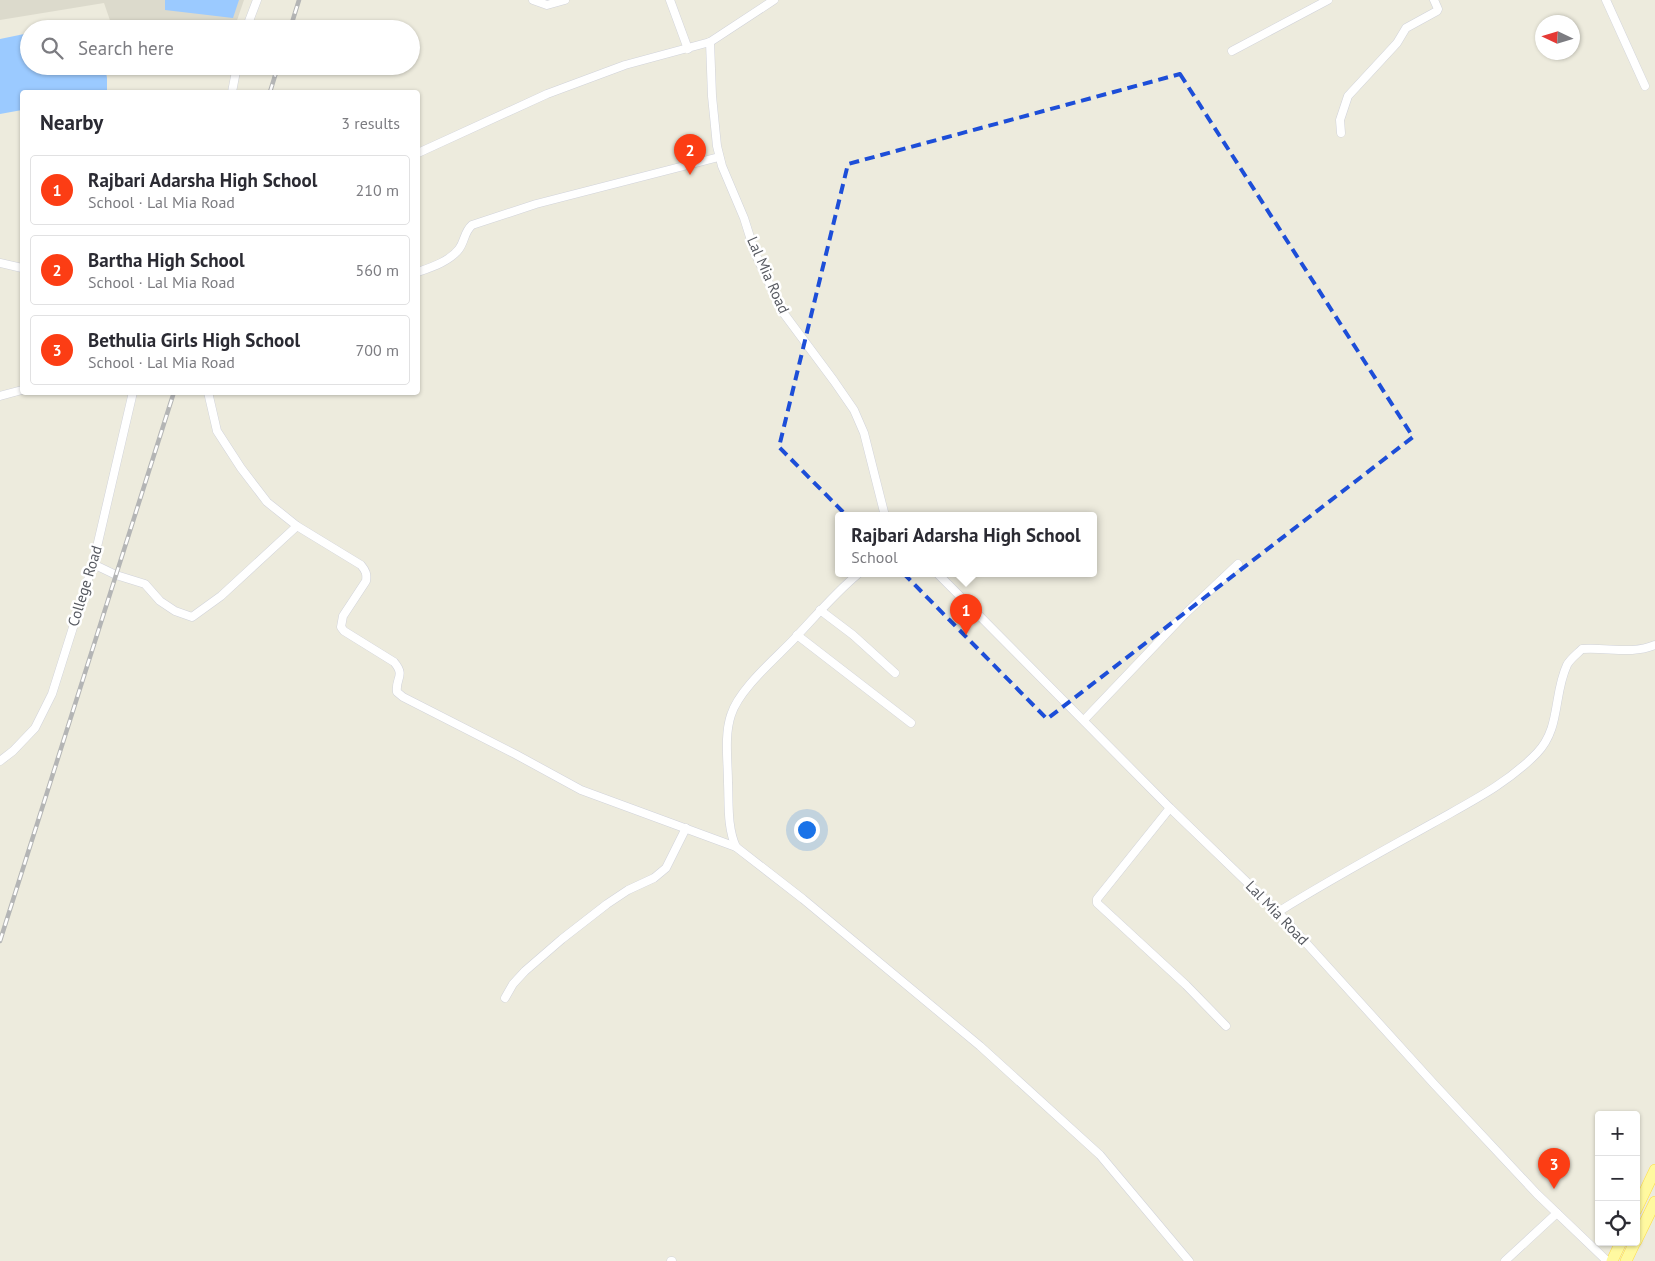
<!DOCTYPE html>
<meta charset="utf-8">
<style>
:root{--surface:#fff;--page:#f2f2f3;--text:#2b2b33;--muted:#7c7c81;--line:#e1e1e2;--accent:#fc3d14}
body{margin:0;font-family:"PT Sans",sans-serif;background:var(--page);color:var(--text)}
.controls{position:absolute;right:15px;bottom:15px;display:grid;overflow:hidden;border-radius:5px;box-shadow:0 1px 4px #0004}
.controls button{width:45px;height:45px;display:grid;place-items:center;padding:0;border:0;border-bottom:1px solid var(--line);background:var(--surface);color:var(--text);font:25px sans-serif}
.compass{position:absolute;left:1535px;top:15px;width:45px;height:45px;border-radius:50%;background:var(--surface);box-shadow:0 1px 4px #0004;rotate:274deg}
.you{position:absolute;left:806px;top:829px;width:18px;height:18px;margin:-12px;border:4px solid #fff;border-radius:50%;background:#1a73e8;box-shadow:0 0 0 8px #1a73e833}
.badge{display:grid;place-items:center;width:32px;height:32px;border-radius:50%;background:var(--accent);color:#fff;font-size:16px;font-weight:700}
.pin{position:absolute;translate:-50% -41px;filter:drop-shadow(0 1px 2px #0008)}
.pin::after{content:'';position:absolute;top:26px;width:18px;height:15px;background:inherit;clip-path:polygon(0 0,100% 0,50% 100%)}
.popup{position:absolute;left:835px;top:512px;width:262px;height:65px;box-sizing:border-box;display:grid;place-content:center;border-radius:5px;background:var(--surface);filter:drop-shadow(0 1px 4px #0005);font-size:16px;white-space:nowrap;color:var(--muted)}
.popup b{font-size:19px;color:var(--text)}
.popup::after{content:'';position:absolute;left:50%;top:100%;margin-left:-10px;border:10px solid transparent;border-top-color:var(--surface)}
.list{margin:0;padding:0;list-style:none}
h2{display:flex;justify-content:space-between;align-items:center;height:65px;margin:0;padding:0 20px;font-size:21px}
h2 small{font-size:16px;font-weight:400;color:var(--muted)}
.list li{display:grid;grid-template-columns:32px 1fr auto;gap:15px;align-items:center;box-sizing:border-box;height:70px;margin:0 10px 10px;padding:0 10px;border:1px solid var(--line);border-radius:5px}
.list b{display:block;font-size:19px;white-space:nowrap}
.list p{margin:0;font-size:16px;white-space:nowrap;color:var(--muted)}
.list em{font-size:16px;font-style:normal;color:var(--muted)}
.icon{flex:none;width:28px;height:28px;fill:none;stroke:currentColor;stroke-width:2;stroke-linecap:round;stroke-linejoin:round}
.map{position:relative;flex:none;width:1655px;height:1261px;overflow:hidden}
.search{position:absolute;background:var(--surface);box-shadow:0 1px 4px #0004;left:20px;top:20px;width:400px;height:55px;display:flex;align-items:center;gap:12px;box-sizing:border-box;padding:0 18px;border-radius:28px;color:var(--muted);font-size:19px}
.panel{position:absolute;background:var(--surface);box-shadow:0 1px 4px #0004;left:20px;top:90px;width:400px;height:305px;border-radius:5px}
.map>svg:first-child{display:block}
.education{fill:#dcdacc}
.water{fill:#9bcaff}
.lines{fill:none;stroke-linecap:round;stroke-linejoin:round}
.minor-casing{stroke:#d1d3da;stroke-width:9}
.primary-casing{stroke:#fd4;stroke-width:12}
.minor{stroke:#fff;stroke-width:8}
.primary{stroke:#fff9a0;stroke-width:11}
.rail-casing{stroke:#b4b5b5;stroke-width:4.5}
.rail{stroke:#fff;stroke-width:2.5;stroke-dasharray:8;stroke-linecap:butt}
.marked{fill:none;stroke:#1d4ed8;stroke-width:4;stroke-dasharray:10 6;stroke-linejoin:round}
.labels{text-anchor:middle;stroke-width:5;stroke-linejoin:round;paint-order:stroke}
.street-label{font-size:15px;fill:#575a61;stroke:#fff}
</style>
<div class="map">
<svg width="1655" height="1261" viewBox="0 0 1655 1261">
<rect width="100%" height="100%" fill="#edebdd"/>
<polygon class="education" points="0,0 244,0 234,29 113,29 104,3 0,20"/>
<g class="water">
<polygon points="165,0 239,0 233,18 165,10"/>
<polygon points="29,33 29,66 105,66 107,78 107,92 22,92 22,110 0,114 0,39"/>
</g>
<g class="lines">
<g class="minor-casing">
<g id="minor">
<polyline points="533,0 547,5 565,0"/>
<polyline points="670,0 688,49"/>
<polyline points="1606,0 1645,86"/>
<polyline points="246,29 257,0"/>
<polyline points="710,42 712,96 717,146 722,166 744,218 755,253 782,311 834,381 854,410 864,433 885,516"/>
<polyline points="1232,51 1328,0"/>
<polyline points="232,92 237,66"/>
<polyline points="1341,133 1340,120 1348,96 1397,43 1406,28 1437,11 1438,9 1434,0"/>
<polyline points="418,153 547,94 625,65 710,42 774,0"/>
<polyline points="0,263 22,268"/>
<path d="M418 272C432 267 450 261 459 249 465 241 464 232 472 225L536 204 719 157"/>
<path d="M208 392 217 431 241 468 267 502 297 526 361 565C366 571 367 574 366 581L343 616 341 627 344 631 394 662C406 676 395 678 397 692L403 697 515 754 581 790 736 847"/>
<polyline points="0,396 22,390"/>
<polyline points="93,564 116,575 145,584 160,601 175,611 192,617 221,596 297,526"/>
<path d="M858 574C834 594 815 617 794 639 775 659 739 689 731 715 724 736 728 761 728 783 729 804 727 827 736 847L803 899 980 1046 1100 1155 1189 1261"/>
<polyline points="938,574 1170,808 1278,912 1434,1084 1537,1194 1607,1261"/>
<polyline points="820,610 853,635 895,673"/>
<polyline points="797,635 911,723"/>
<polyline points="1084,720 1185,614 1238,564"/>
<polyline points="0,761 13,751 35,728 52,694 93,564 133,392"/>
<polyline points="1170,808 1097,899 1097,903 1186,985 1226,1026"/>
<path d="M1278 912C1329 880 1381 852 1433 823 1470 802 1507 784 1537 753 1561 728 1553 695 1567 665 1570 659 1577 654 1582 649 1608 647 1631 655 1655 645"/>
<polyline points="505,998 513,984 525,971 562,939 607,904 628,890 654,878 666,868 686,828"/>
<polyline points="671,1261 672,1261"/>
<polyline points="1505,1261 1557,1213"/>
</g>
</g>
<g class="primary-casing">
<g id="primary">
<polyline points="1636,1210 1655,1170"/>
<polyline points="1636,1241 1655,1202"/>
<polyline points="1612,1261 1621,1242"/>
<polyline points="1626,1261 1635,1242"/>
</g>
</g>
<use href="#minor" class="minor"/>
<use href="#primary" class="primary"/>
<g class="rail-casing">
<g id="rail">
<polyline points="290,29 299,0"/>
<polyline points="270,92 278,66"/>
<polyline points="0,941 174,392"/>
</g>
</g>
<use href="#rail" class="rail"/>
</g>
<path class="marked" d="M1180 74 1413 437 1047 719 779 447 848 164Z"/>
<g class="labels">
<g class="street-label">
<text transform="translate(768 275) rotate(66)" y="5">Lal Mia Road</text>
<text transform="translate(85 586) rotate(-73)" y="5">College Road</text>
<text transform="translate(1277 913) rotate(46)" y="5">Lal Mia Road</text>
</g>
</g>
</svg>
<div class="controls">
<button>+</button>
<button>−</button>
<button><svg class="icon" aria-label="locate" viewBox="0 0 24 24"><circle cx="12" cy="12" r="6"/><path d="M12 2v4M12 18v4M2 12h4M18 12h4"/></svg></button>
</div>
<svg class="compass" viewBox="-18 -18 36 36"><path d="M0-13l5 13h-10z" fill="#e53935"/><path d="M0 13l5-13h-10z" fill="#7c7c81"/></svg>
<div class="you"></div>
<div class="pin badge" style="left:966px;top:635px">1</div>
<div class="popup"><b>Rajbari Adarsha High School</b>School</div>
<div class="pin badge" style="left:690px;top:175px">2</div>
<div class="pin badge" style="left:1554px;top:1189px">3</div>
<div class="search"><svg class="icon" aria-label="search" viewBox="0 0 24 24"><circle cx="10" cy="10" r="6"/><path d="M15 15l6 6"/></svg>Search here</div>
<section class="panel">
<h2>Nearby<small>3 results</small></h2>
<ul class="list">
<li><span class="badge">1</span><div><b>Rajbari Adarsha High School</b><p>School · Lal Mia Road</p></div><em>210 m</em></li>
<li><span class="badge">2</span><div><b>Bartha High School</b><p>School · Lal Mia Road</p></div><em>560 m</em></li>
<li><span class="badge">3</span><div><b>Bethulia Girls High School</b><p>School · Lal Mia Road</p></div><em>700 m</em></li>
</ul>
</section>
</div>
